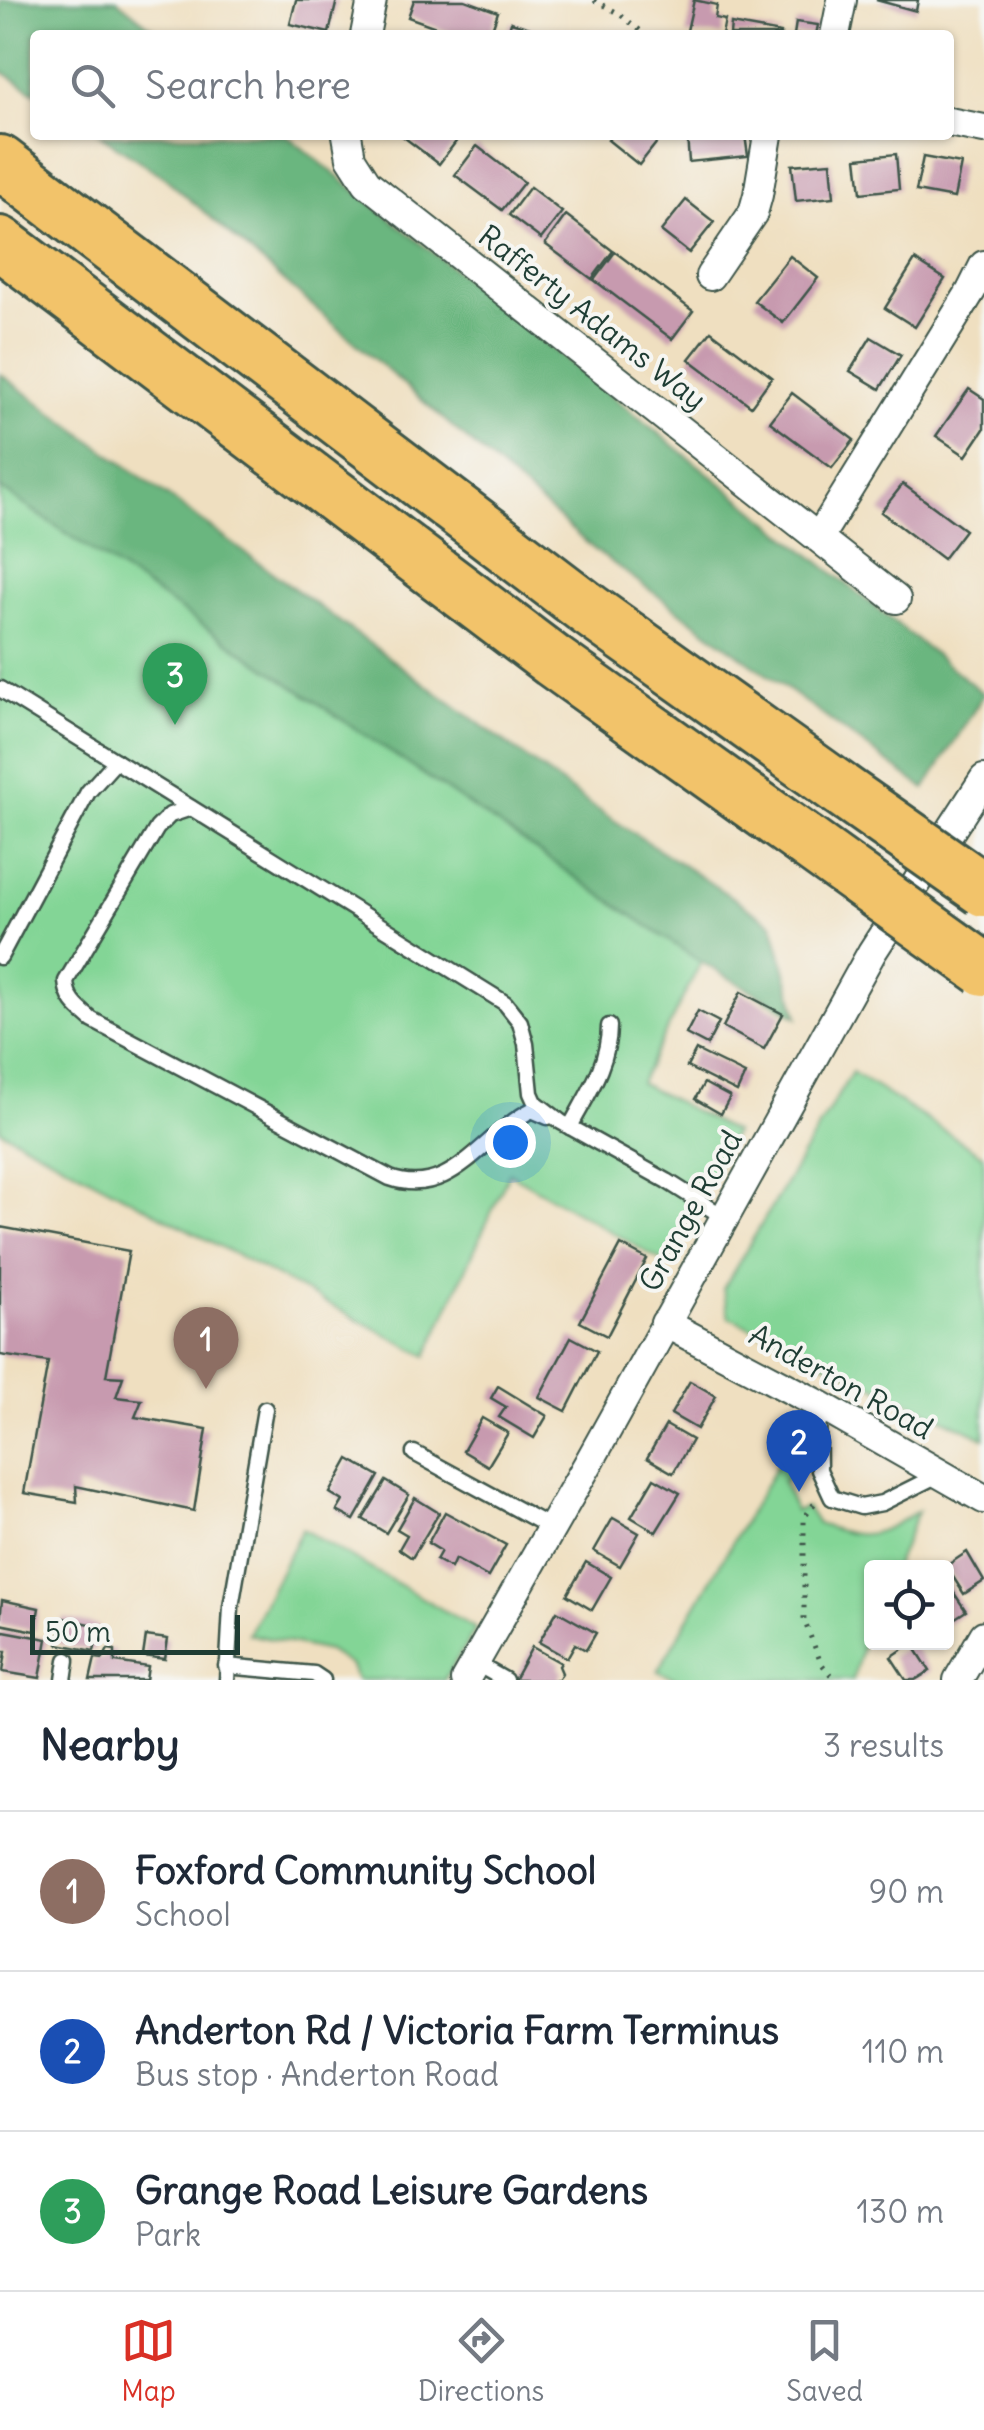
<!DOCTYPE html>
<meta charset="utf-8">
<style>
:root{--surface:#fff;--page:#f2f2f3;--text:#1f2937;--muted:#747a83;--line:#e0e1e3;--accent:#d93025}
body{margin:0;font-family:Delius,sans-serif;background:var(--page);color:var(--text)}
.controls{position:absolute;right:30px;bottom:30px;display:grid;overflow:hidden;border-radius:10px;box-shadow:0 2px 8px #0004}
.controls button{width:90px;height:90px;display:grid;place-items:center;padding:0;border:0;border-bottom:2px solid var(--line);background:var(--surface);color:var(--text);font:50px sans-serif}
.scale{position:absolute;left:30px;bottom:25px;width:210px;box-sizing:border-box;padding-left:10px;border:5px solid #1f3d34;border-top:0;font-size:28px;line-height:35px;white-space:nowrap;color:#1f3d34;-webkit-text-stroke:8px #f6f6f2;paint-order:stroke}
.you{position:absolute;left:510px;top:1142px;width:35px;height:35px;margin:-25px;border:8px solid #fff;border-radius:50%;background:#1a73e8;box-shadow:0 0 0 15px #1a73e833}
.badge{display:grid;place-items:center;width:65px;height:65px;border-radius:50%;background:var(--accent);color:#fff;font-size:32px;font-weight:700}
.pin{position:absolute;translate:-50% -82px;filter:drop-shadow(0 2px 5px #0008)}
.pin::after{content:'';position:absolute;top:52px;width:35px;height:30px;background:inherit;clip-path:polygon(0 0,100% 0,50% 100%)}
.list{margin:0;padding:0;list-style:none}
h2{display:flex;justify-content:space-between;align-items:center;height:130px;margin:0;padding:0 40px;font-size:42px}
h2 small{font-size:32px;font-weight:400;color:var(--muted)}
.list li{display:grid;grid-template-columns:65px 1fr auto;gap:30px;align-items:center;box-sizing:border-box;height:160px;padding:0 40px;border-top:2px solid var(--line)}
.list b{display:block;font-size:38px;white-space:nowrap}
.list p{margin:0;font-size:32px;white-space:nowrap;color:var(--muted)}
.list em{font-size:32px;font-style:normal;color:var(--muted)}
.icon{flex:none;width:55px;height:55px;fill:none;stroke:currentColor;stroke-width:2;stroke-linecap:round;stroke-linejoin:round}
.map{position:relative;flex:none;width:984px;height:1680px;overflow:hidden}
.search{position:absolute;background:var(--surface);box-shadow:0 2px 8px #0004;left:30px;right:30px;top:30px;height:110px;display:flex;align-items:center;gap:25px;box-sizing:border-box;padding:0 35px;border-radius:10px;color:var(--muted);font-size:38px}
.sheet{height:610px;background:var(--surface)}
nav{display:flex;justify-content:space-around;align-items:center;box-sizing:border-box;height:140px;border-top:2px solid var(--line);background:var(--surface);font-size:28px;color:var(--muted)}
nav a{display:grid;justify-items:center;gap:5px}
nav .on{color:var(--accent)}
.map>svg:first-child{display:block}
.green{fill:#83d596;stroke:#518965;stroke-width:2.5}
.forest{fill:#6ab67f;stroke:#447a5a;stroke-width:2.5}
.building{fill:#c79aaf}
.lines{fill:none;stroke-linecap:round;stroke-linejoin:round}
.lane-casing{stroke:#3e5549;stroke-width:19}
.street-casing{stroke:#3e5549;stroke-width:32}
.highway-casing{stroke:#3e5549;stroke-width:58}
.path{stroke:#3e5549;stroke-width:5;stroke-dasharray:2.5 8;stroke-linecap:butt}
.lane{stroke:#fff;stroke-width:14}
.street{stroke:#fff;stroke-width:28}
.highway{stroke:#f2c36a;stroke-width:52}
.highway-bridge-casing{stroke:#3e5549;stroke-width:58;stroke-linecap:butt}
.highway-bridge{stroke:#f2c36a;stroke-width:52}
.labels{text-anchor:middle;stroke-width:8;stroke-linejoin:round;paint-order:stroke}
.street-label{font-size:30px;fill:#1f3d34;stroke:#f6f6f2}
</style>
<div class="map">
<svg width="984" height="1680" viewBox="0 0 984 1680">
<rect width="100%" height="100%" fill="#f6f6f2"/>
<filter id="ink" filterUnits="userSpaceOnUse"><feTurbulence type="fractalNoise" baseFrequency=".01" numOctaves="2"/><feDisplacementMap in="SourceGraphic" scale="20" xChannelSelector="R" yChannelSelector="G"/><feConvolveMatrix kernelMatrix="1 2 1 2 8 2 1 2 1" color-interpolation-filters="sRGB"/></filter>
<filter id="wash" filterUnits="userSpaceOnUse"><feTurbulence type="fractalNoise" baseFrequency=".0048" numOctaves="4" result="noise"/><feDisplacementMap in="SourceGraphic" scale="40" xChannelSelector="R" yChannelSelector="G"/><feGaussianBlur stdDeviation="2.25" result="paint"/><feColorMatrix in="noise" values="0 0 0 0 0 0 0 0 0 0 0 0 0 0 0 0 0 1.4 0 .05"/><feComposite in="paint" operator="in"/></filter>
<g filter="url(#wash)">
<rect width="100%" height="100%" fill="#efdfc0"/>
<g class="green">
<polygon points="0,488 701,962 640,1083 734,1132 667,1264 509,1173 427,1356 0,1130"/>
<polygon points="852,1072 984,1156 984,1438 729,1317 723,1289"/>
<path d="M796 1432 794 1475 783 1481 795 1511 806 1507 817 1524C828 1527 838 1531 849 1533 874 1539 898 1523 918 1511L895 1567 872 1568 871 1624 862 1647 853 1680H678L658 1671Z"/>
<polygon points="302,1529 476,1629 444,1680 356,1680 351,1666 328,1651 248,1634"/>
</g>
<g class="forest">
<polygon points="0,0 117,0 161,35 35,35 35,93 0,70"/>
<polygon points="100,135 286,135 984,694 925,789 595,550 164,177"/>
<polygon points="0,374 592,806 773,924 798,1017 701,962 0,488"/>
</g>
<g id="blocks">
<g class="building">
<polygon points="296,0 337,0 329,33 290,24"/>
<polygon points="414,0 465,0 498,12 490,35 458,35 408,17"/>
<polygon points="694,0 717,5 715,18 725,20 722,35 686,35"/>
<polygon points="876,0 918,0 916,11"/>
<polygon points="511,22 549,34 549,35 507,35"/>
<polygon points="796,22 818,25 816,35 794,35"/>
<polygon points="731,24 781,33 781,35 730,35"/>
<polygon points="401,135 461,135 439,164"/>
<polygon points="612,135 659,135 661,137 639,165 608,140"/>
<polygon points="687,135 745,135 748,156 689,162"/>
<polygon points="477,146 524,182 502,210 455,175"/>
<polygon points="896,154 899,189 861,193 857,158"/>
<polygon points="923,157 961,164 954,198 916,191"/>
<polygon points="831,162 834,197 796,201 792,165"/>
<polygon points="530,187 562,212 541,239 509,215"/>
<polygon points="686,200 714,222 689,253 661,231"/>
<polygon points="566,215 613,251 592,279 545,244"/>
<polygon points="615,252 693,311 672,339 594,280"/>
<polygon points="790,256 818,278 783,323 754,301"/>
<polygon points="915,260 945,279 915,327 885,308"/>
<polygon points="711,331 772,377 751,406 689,359"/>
<polygon points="871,337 901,355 880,389 850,371"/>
<polygon points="969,389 984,399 984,429 966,456 936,436"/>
<polygon points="792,393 854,440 832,468 770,422"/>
<polygon points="903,484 965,530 943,559 881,512"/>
<polygon points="741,992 783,1014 764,1049 723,1027"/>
<polygon points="698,1011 719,1022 707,1045 686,1034"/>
<polygon points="696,1050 745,1074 737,1092 687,1067"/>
<polygon points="704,1083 730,1097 721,1114 695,1099"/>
<polygon points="0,1227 129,1251 106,1376 123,1377 116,1397 142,1400 135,1417 207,1429 194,1511 76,1486 77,1502 24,1493 48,1362 0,1355"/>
<polygon points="621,1245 647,1259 607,1336 580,1322"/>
<polygon points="571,1337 597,1351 566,1411 539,1397"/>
<polygon points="690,1381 716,1396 697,1429 671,1414"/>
<polygon points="498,1386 547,1416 534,1438 499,1417 506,1407 491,1398"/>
<polygon points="482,1418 508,1433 488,1466 463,1451"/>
<polygon points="666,1425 692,1440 673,1473 647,1458"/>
<polygon points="349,1459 379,1476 354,1520 337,1511 343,1501 330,1493"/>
<polygon points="654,1478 680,1493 656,1532 631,1517"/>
<polygon points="386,1481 409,1495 386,1533 363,1519"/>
<polygon points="415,1498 439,1513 412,1558 399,1549 407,1535 397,1529"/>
<polygon points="445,1512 506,1545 488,1577 455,1559 451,1568 436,1560 441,1551 428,1543"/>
<polygon points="613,1518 639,1533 620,1566 594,1551"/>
<polygon points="967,1552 984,1581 964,1594 946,1566"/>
<polygon points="586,1562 611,1577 592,1610 567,1595"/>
<polygon points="946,1581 966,1611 946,1624"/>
<polygon points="2,1600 39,1608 35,1631 0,1624"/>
<polygon points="557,1611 596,1633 586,1650 575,1644 567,1658 539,1642"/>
<polygon points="63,1618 99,1626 94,1651 58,1644"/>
<polygon points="4,1631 47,1639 40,1678 3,1672 6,1651 0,1651 0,1634"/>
<polygon points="146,1636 168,1639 165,1659 143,1656"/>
<polygon points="912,1643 930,1671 915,1680 906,1680 891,1657"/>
<polygon points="532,1647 561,1663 559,1666 562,1673 558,1680 514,1680"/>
<polygon points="108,1649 115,1650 115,1662 148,1667 146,1680 90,1680 95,1658 103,1659"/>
</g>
</g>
</g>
<g filter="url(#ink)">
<use href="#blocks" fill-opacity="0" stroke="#3e5549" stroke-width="2.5"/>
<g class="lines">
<g class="lane-casing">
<g id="lane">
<polyline points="0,689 505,1003 520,1022 526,1044 531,1093 535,1102 561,1122 667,1181 724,1217"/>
<path d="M191 808 170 815 157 828 66 981C67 1000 78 1008 92 1020L390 1178C452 1200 483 1134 532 1110L548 1117"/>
<polyline points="0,957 88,792 116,761"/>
<path d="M570 1127C587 1095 609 1064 609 1026"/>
<polyline points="818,1404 819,1470 832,1498 861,1507 882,1503 938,1475"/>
<polyline points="414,1453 552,1528"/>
<polyline points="475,1663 505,1680"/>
<polyline points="226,1666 314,1674 323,1680"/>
<polyline points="64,1680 67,1660"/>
<polyline points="227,1680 231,1607 265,1409"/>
</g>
</g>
<g class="street-casing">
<g id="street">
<polyline points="365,35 372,0"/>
<polyline points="835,35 842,0"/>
<polyline points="949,122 984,129"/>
<polyline points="347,135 351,158 367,183 896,599"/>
<polyline points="710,276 753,213 758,195 768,135"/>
<polyline points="819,537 971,291 984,265"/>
<polyline points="665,1323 818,1404 984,1499"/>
<polyline points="465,1680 588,1464 872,952 984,779"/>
<polyline points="958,1680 984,1635"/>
</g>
</g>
<g class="highway-casing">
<g id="highway">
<polyline points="0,162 589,610 840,789"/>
<polyline points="0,243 553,661 804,840"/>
</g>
</g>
<g class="path">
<polyline points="594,0 618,13 646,35"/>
<polyline points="814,1504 804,1518 804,1620 821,1663 835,1680"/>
</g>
<use href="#lane" class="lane"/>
<use href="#street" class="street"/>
<use href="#highway" class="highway"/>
<g class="highway-bridge-casing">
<g id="highway-bridge">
<polyline points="840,789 984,890"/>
<polyline points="804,840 984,969"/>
</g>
</g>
<use href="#highway-bridge" class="highway-bridge"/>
</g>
</g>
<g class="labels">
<g class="street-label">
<text transform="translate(592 318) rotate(38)" y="10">Rafferty Adams Way</text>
<text transform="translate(691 1211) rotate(-61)" y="10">Grange Road</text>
<text transform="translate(841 1382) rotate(29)" y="10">Anderton Road</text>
</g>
</g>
</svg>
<div class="controls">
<button><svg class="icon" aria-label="locate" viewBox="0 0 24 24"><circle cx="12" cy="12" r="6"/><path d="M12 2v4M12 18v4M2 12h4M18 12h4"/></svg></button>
</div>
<div class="scale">50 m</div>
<div class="you"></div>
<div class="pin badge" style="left:206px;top:1389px;background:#8d6e63">1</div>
<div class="pin badge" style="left:799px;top:1492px;background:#1a4fb4">2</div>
<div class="pin badge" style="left:175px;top:725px;background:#2e9e5b">3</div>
<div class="search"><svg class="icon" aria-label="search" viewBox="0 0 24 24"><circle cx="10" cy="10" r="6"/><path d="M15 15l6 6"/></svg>Search here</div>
</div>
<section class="sheet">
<h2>Nearby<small>3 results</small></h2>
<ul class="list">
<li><span class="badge" style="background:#8d6e63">1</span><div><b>Foxford Community School</b><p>School</p></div><em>90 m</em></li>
<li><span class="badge" style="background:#1a4fb4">2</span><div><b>Anderton Rd / Victoria Farm Terminus</b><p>Bus stop · Anderton Road</p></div><em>110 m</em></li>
<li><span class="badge" style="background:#2e9e5b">3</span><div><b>Grange Road Leisure Gardens</b><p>Park</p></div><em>130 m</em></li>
</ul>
</section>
<nav>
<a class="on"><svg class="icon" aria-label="map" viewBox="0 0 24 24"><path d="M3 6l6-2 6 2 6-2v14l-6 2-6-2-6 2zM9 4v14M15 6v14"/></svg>Map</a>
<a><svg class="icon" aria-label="directions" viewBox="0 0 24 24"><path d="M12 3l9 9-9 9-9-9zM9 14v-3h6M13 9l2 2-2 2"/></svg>Directions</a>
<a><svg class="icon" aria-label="saved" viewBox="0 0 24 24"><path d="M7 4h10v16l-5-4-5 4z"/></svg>Saved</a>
</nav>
